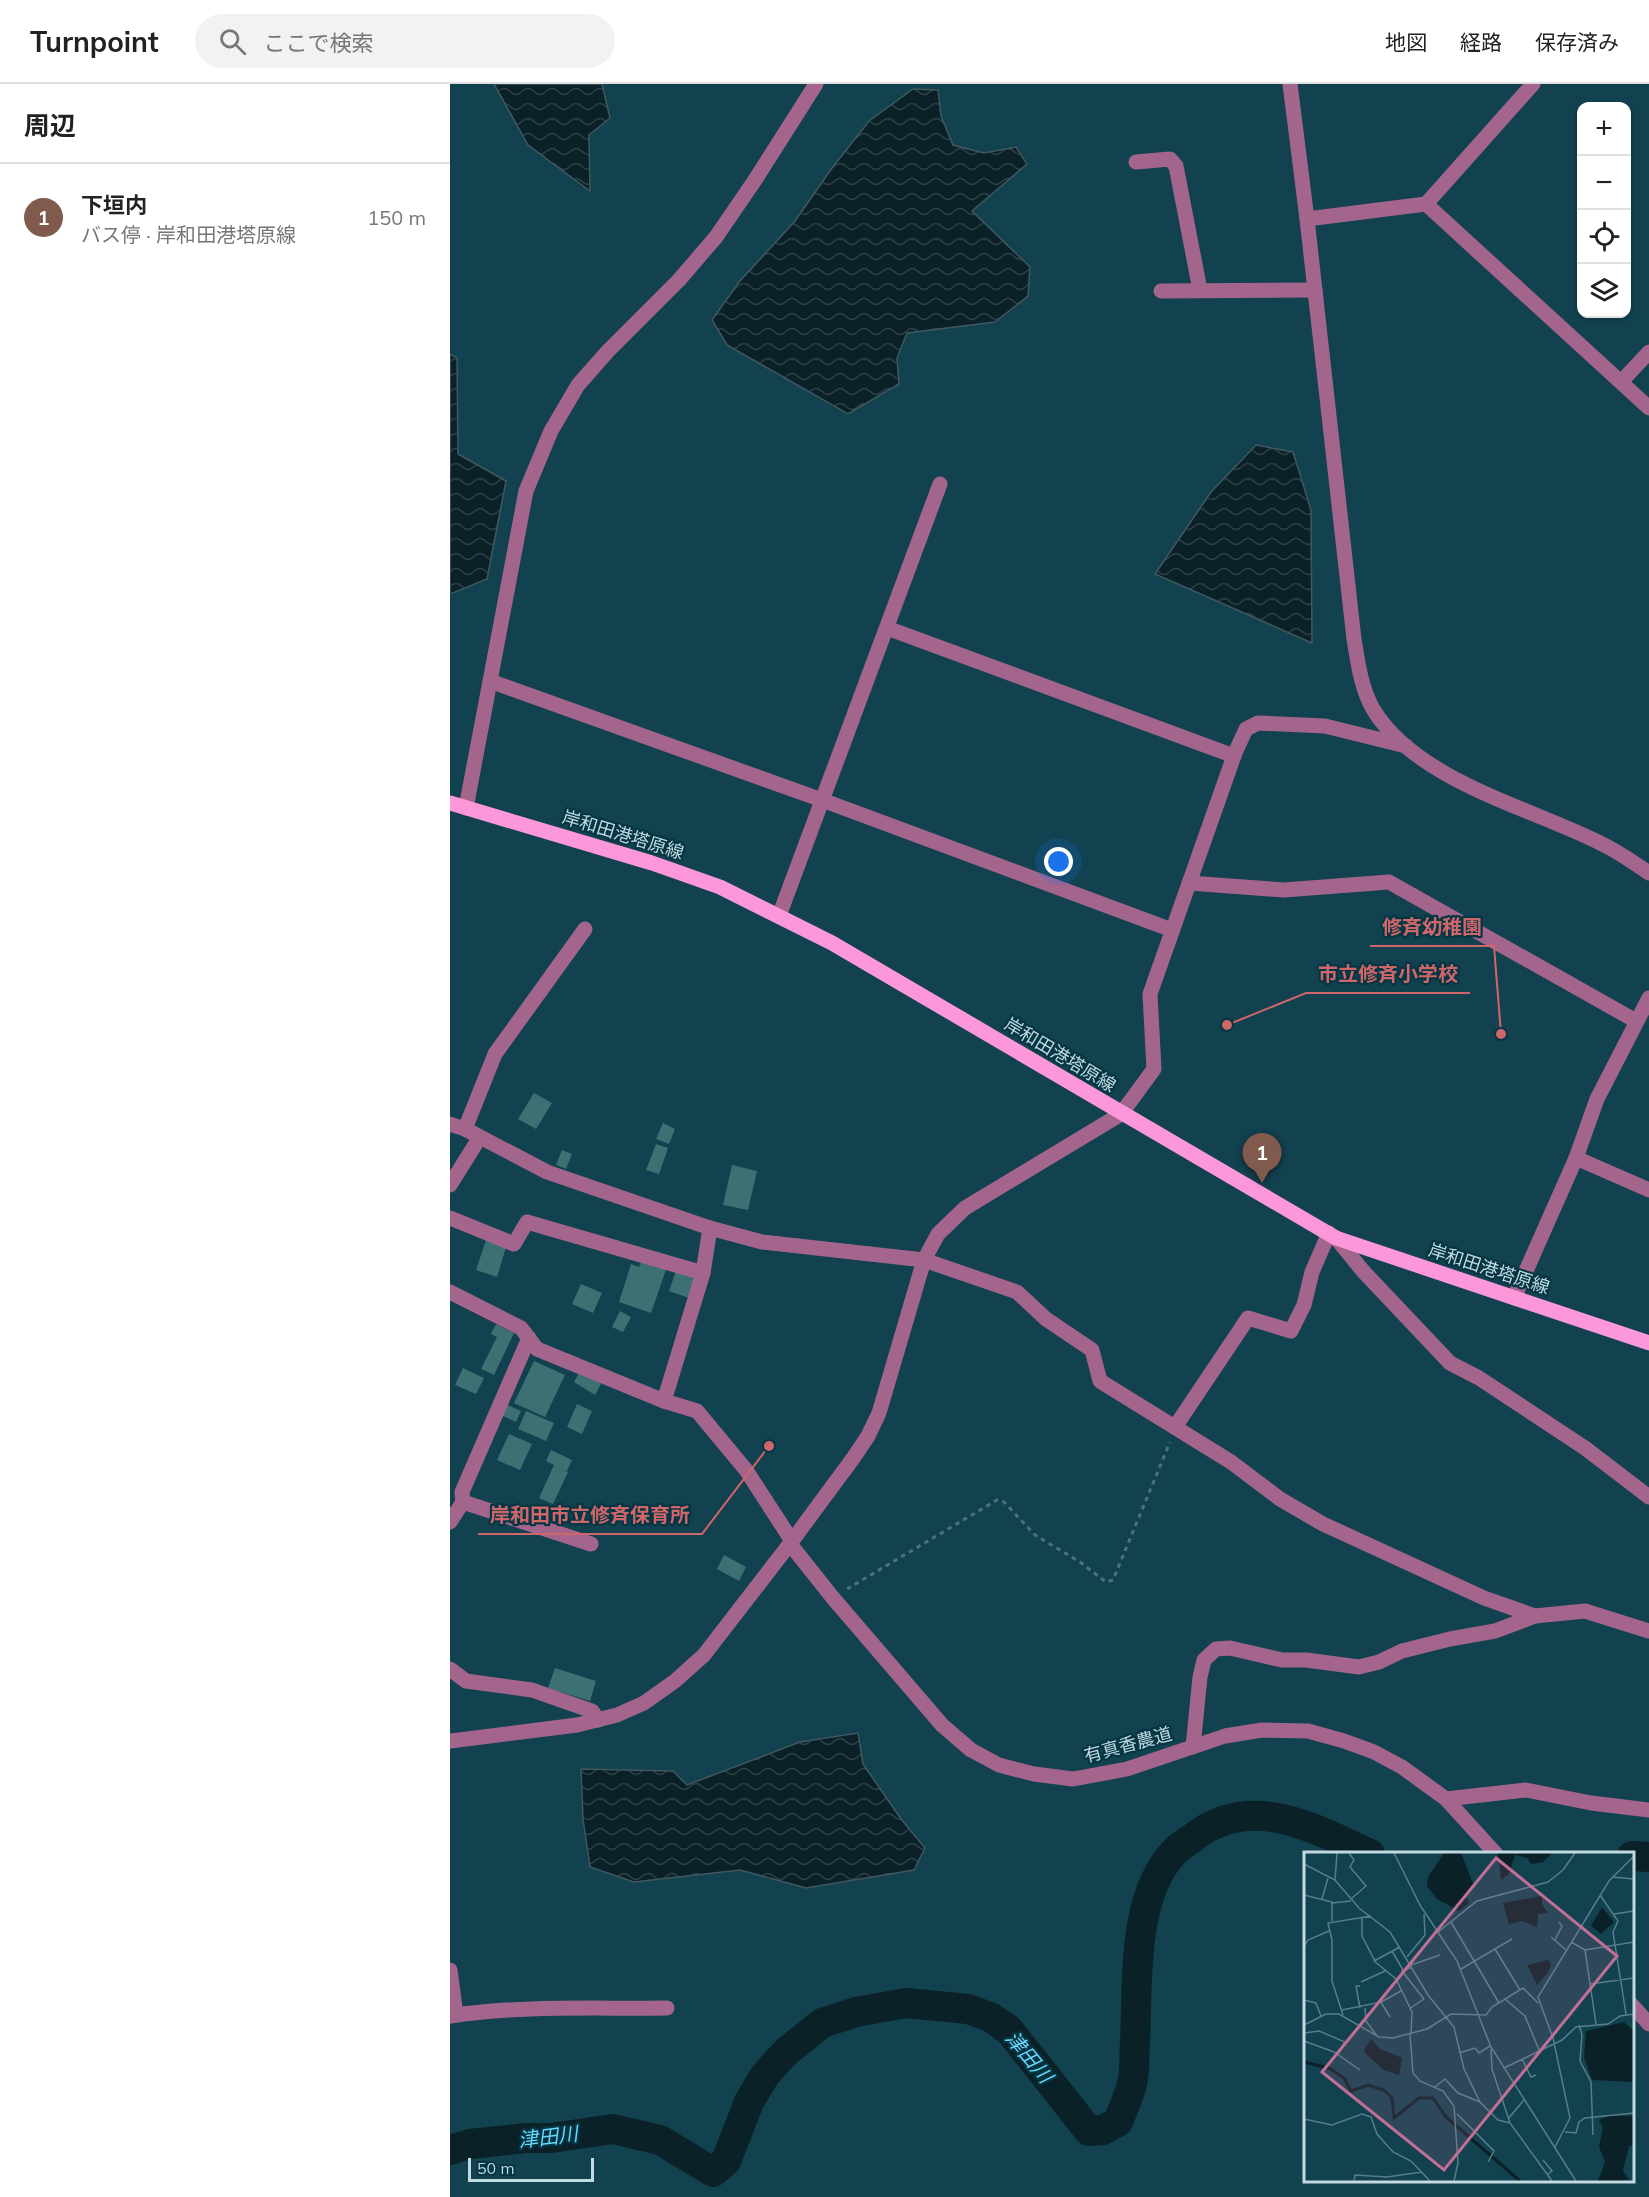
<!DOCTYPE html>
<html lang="ja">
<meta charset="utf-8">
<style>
:root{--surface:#fff;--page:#f2f2f2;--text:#222;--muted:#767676;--line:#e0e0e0;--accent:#805b4d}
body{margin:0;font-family:Mulish,"Noto Sans JP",sans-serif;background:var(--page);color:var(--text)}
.controls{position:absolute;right:18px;top:18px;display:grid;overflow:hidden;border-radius:12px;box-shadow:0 2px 4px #0004}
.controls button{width:54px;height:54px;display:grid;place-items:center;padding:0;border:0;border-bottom:2px solid var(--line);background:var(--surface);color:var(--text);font:30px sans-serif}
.scale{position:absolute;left:18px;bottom:15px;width:126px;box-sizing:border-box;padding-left:6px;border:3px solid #c1d9e1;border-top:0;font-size:16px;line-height:21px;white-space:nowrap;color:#c1d9e1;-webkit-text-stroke:4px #043644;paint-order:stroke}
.you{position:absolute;left:609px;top:778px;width:21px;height:21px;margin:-15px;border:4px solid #fff;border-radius:50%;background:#1a73e8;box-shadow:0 0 0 9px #1a73e833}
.badge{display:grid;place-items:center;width:39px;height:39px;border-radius:50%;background:var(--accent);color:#fff;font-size:20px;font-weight:700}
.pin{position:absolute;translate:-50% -50px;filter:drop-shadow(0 2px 3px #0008)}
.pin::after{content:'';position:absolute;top:32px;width:21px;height:18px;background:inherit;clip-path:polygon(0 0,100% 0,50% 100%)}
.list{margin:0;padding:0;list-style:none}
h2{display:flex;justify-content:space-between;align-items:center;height:78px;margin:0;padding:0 24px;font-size:26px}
h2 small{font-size:20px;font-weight:400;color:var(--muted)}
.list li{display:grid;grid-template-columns:39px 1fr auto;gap:18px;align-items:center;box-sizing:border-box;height:108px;padding:0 24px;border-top:2px solid var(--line)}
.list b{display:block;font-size:22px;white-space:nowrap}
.list p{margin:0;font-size:20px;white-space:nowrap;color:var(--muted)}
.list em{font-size:20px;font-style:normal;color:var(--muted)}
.icon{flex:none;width:33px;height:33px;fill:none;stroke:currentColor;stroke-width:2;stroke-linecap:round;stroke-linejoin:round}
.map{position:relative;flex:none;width:1199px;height:2113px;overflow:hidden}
header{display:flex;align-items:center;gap:36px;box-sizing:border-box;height:84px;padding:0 30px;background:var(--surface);border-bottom:2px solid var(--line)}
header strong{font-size:28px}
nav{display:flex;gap:33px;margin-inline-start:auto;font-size:21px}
.search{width:420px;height:54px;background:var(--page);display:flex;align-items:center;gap:15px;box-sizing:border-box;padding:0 21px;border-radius:33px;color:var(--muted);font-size:22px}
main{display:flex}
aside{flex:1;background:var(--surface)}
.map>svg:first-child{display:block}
.water{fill:url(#water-waves);stroke:#425860;stroke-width:1.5}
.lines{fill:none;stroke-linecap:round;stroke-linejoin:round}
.river{stroke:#0b2128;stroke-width:30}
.building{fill:#3d7073}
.path{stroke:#4b737f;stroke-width:3;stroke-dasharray:4.5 4.5;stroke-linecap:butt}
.minor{stroke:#a4658d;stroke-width:15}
.major{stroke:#fc97d9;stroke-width:15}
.labels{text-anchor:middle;stroke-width:4.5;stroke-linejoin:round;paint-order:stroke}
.street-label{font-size:18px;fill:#c1d9e1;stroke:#043644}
.water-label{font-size:20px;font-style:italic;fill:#6ad6f9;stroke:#043644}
.inset-river{fill:none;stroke:#0b2128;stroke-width:3}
.inset-road{fill:none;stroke:#587e89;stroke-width:1.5}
.view{fill:#c26f97;fill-opacity:0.15;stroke:#c26f97;stroke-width:3}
.inset-edge{fill:none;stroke:#c1d9e1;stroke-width:3}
.leader{fill:none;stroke:#cf6669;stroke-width:2}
.callout-dot{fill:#cf6669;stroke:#043644;stroke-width:2}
.callout-label{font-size:20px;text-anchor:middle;font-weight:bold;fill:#cf6669;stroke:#043644;stroke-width:4.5;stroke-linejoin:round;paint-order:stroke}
</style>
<header>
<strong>Turnpoint</strong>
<div class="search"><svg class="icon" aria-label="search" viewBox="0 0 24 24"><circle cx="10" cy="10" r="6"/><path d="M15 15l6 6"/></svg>ここで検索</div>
<nav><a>地図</a><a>経路</a><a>保存済み</a></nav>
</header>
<main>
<aside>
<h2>周辺<small></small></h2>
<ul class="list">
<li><span class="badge">1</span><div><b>下垣内</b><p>バス停 · 岸和田港塔原線</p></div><em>150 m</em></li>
</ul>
</aside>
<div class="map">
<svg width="1199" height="2113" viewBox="0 0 1199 2113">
<defs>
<pattern id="water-waves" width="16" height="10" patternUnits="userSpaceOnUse" patternTransform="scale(1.5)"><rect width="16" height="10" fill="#0b2128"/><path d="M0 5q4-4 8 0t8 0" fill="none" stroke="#2d4147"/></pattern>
</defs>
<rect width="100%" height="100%" fill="#12414f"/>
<g class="water">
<polygon points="44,0 152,0 160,34 139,51 140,107 78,61"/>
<polygon points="463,5 488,6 491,32 503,61 534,69 566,63 577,80 522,127 580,183 578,212 545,238 457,249 447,274 449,300 398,330 277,261 262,236 289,198 345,137 382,84 419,37"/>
<polygon points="0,270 7,274 8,370 56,397 37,495 0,510"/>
<polygon points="806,361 843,368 861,426 862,559 705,490 761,408"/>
<polygon points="408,1649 413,1680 451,1735 475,1764 464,1786 356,1804 290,1786 184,1798 140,1783 133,1735 131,1685 223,1687 237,1701 350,1658"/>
</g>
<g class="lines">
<g class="river">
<polyline points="1182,1772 1199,1773"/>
<path d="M0 2066 20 2060 76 2054H101L163 2045 210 2056 263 2088 276 2077 299 2018 315 1991 336 1968 372 1939 406 1928 456 1919 518 1925 540 1933 559 1946 639 2047 653 2046 668 2038C673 2024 681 2009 683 1995 685 1983 684 1970 685 1958 688 1899 681 1811 726 1766 731 1761 739 1757 745 1752 803 1709 863 1744 920 1770"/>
</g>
</g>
<g class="building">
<polygon points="84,1009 102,1019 86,1045 68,1035"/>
<polygon points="213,1039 225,1045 219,1060 206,1055"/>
<polygon points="206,1060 218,1064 209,1090 196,1086"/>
<polygon points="112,1066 122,1070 116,1085 106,1081"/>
<polygon points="282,1081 307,1087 298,1126 273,1121"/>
<polygon points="37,1153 57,1160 47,1193 26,1186"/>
<polygon points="193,1172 218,1180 201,1229 169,1218 181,1180 189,1183"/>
<polygon points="227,1184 247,1191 239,1214 219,1207"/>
<polygon points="131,1200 152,1209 143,1229 122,1220"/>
<polygon points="170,1227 181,1233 173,1248 162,1243"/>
<polygon points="46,1240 64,1249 44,1291 31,1285 47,1253 41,1250"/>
<polygon points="84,1277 115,1291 95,1333 64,1319"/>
<polygon points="13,1284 34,1294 26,1310 5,1301"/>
<polygon points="130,1287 151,1300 145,1311 124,1298"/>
<polygon points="54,1319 71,1327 66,1338 49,1330"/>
<polygon points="127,1320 142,1327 132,1350 117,1343"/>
<polygon points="76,1327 104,1339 96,1357 68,1345"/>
<polygon points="59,1350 82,1360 70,1386 47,1376"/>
<polygon points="101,1366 122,1376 117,1387 107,1383 118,1388 103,1420 89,1414 104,1381 96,1377"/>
<polygon points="274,1471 296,1483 289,1497 267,1485"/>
<polygon points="105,1584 146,1597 140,1617 98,1604"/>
</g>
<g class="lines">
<polyline class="path" points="397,1505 547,1416 554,1418 585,1451 630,1478 656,1498 663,1496 720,1358"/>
<g class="minor">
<path d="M840 0 857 135 904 555C908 579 911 604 923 625 966 697 1082 724 1152 760 1169 768 1184 779 1199 789"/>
<polyline points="686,78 720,75 726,82 750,206"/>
<polyline points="976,120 1199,324"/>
<polyline points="857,135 976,120 1083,0"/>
<polyline points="711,207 865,206"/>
<polyline points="1171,298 1199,268"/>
<polyline points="437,544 784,672"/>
<polyline points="40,597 372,716 722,846"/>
<polyline points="16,724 76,407 101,347 128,301 158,267 229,196 266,153 305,96 366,0"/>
<polyline points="739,799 834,806 939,798 1186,937"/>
<polyline points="329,832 490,400"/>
<polyline points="0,1040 15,1045 97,1088 260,1144 312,1158 474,1176 567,1208 596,1235 642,1266 650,1297 781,1378 830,1415 873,1440 1034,1514 1085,1532 1135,1527 1199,1547"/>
<polyline points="15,1045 45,970 135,845"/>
<polyline points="1126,1074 1199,1106"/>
<polyline points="0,1101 30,1053"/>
<polyline points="0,1134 64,1160 77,1138 253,1189"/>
<polyline points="886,1154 913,1187 1000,1279 1029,1294 1135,1364 1199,1413"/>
<polyline points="0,1208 71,1244 87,1265 214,1317 247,1327 296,1386 342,1457"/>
<polyline points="1064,1214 1126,1074 1147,1015 1199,914"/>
<polyline points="214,1317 253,1189 260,1144"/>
<polyline points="725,1343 798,1234 841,1247 854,1221 862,1188 879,1149"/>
<polyline points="13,1418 12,1408 79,1254"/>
<polyline points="0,1438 13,1418 141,1460"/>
<polyline points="340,1460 383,1514 492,1641 521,1666 549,1681 584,1690 623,1695 677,1685 775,1652 812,1646 858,1647 894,1657 924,1668 952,1683 996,1715 1046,1770"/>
<polyline points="0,1585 16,1597 82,1606 142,1627 148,1636"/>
<polyline points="0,1657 127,1641 167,1631 194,1619 225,1597 254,1571 342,1457 404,1373 418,1352 429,1329 474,1176 488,1150 515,1124 671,1030 704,985 700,910 785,669 796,645 808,639 875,642 956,662"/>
<polyline points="743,1663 750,1593 754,1576 766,1565 780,1564 832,1576 856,1576 909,1583 929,1578 952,1567 1000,1555 1045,1547 1085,1532"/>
<polyline points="996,1715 1076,1706 1141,1719 1199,1726"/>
<polyline points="0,1886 6,1931"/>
<polyline points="1182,1921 1199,1940"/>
<path d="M0 1932C71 1921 145 1925 217 1924"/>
</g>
<polyline class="major" points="0,719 202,779 270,803 382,859 886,1154 1199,1259"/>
</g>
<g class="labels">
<g class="street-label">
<text transform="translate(173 751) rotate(17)" y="6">岸和田港塔原線</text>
<text transform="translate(610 971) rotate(31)" y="6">岸和田港塔原線</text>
<text transform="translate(1039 1185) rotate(18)" y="6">岸和田港塔原線</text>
<text transform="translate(678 1661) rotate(-15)" y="6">有真香農道</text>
</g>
<g class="water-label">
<text transform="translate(579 1973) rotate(50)" y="7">津田川</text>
<text transform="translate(98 2053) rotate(-7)" y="7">津田川</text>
</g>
</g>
<g transform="translate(854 1768)">
<rect width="330" height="330" fill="#12414f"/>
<path d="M140 1H157L170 34 162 44 165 51 155 59 133 47 123 34 124 25ZM194 1H248L239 10 227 12 223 6 211 3 205 22 197 28ZM238 44V53L244 61 234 62 233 75 218 69 205 72 199 51ZM298 55 310 70 297 82 287 74ZM244 108 247 112 244 120 233 133 223 113ZM320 170 330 179V230L288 228 280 205 282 179ZM67 187 76 197 98 206 95 223 80 218 63 203 60 198ZM305 264H330V294H325L319 319 326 329H294L301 310 295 295 299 275 295 268Z" fill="#0b2128"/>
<path class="inset-river" d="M0 210 25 216 40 226 47 239 64 233 80 238 88 246 90 266 115 246H129L142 265 216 329"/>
<path class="inset-road" d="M45 1 50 8 46 15 62 34 47 47M90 1 116 53 153 109 187 195 272 329M0 12 31 28 55 56 86 80 124 143 150 175 160 217 176 250 194 268 206 271M308 25 330 27M31 28 33 1M0 43 28 50V69M296 43 314 69 309 80 322 162M18 47 24 26M28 51 47 49M310 62 330 59M58 66V84L71 109M147 70 195 151M134 80 173 49 244 30 259 18 271 1M247 85 262 98M251 88 258 74 255 70M267 90 281 98 330 90M0 94 4 88 25 79M96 95 70 109 92 127 108 160 107 181M191 97 216 138M281 98 292 172M88 99 99 118M103 105 121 83 120 62M107 113 136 103M108 115 98 119 120 147M157 117 208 87M57 130 81 119M286 132 330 126M201 147 221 164 235 198M0 148 12 151 17 164M77 150 97 139M56 156 52 134H56M61 156 62 169 73 184M105 157 120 147M38 158 77 150 86 165M39 163 28 129V88L24 71 67 64M0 173 22 162H35L75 185 89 186 123 177 147 162 182 163 188 155 219 136 234 151M275 173 278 183 276 209 287 230 289 283M0 181 15 179 41 190 34 202M106 182 109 221 116 229 139 239 150 254 154 311 150 329M0 189 30 200 56 218M187 197 188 217 206 271 248 329M155 201 171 196 175 201 186 194M218 207 227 225 232 223M200 216 258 188 272 175 304 172 316 164 330 162M131 235 141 227 154 241 176 250M153 262 190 299 184 310M0 267 28 273 58 262 67 265 73 282 89 300 107 309 126 329M204 267 220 248M261 280 272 281 275 270 281 266 330 261M251 295 266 266 249 186 234 145 305 29 330 4M239 308 248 319 243 323M50 329 51 323 83 325 118 320"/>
<path class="view" d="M192 6 313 104 140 318 18 220Z"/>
<rect width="330" height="330" class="inset-edge"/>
</g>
<path class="leader" d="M1051 950L1044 862H920M777 941L856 909H1020M319 1362L252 1450H28"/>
<g class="callout-dot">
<circle cx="1051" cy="950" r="6"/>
<circle cx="777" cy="941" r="6"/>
<circle cx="319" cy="1362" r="6"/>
</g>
<g class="callout-label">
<text x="982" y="850">修斉幼稚園</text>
<text x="938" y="897">市立修斉小学校</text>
<text x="140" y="1438">岸和田市立修斉保育所</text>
</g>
</svg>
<div class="controls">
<button>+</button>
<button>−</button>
<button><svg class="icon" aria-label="locate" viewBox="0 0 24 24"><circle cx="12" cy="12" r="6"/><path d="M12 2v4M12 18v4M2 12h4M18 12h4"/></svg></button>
<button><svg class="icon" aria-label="layers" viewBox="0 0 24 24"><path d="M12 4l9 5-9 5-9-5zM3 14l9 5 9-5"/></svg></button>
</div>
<div class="scale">50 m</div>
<div class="you"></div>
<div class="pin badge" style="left:812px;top:1099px">1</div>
</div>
</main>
